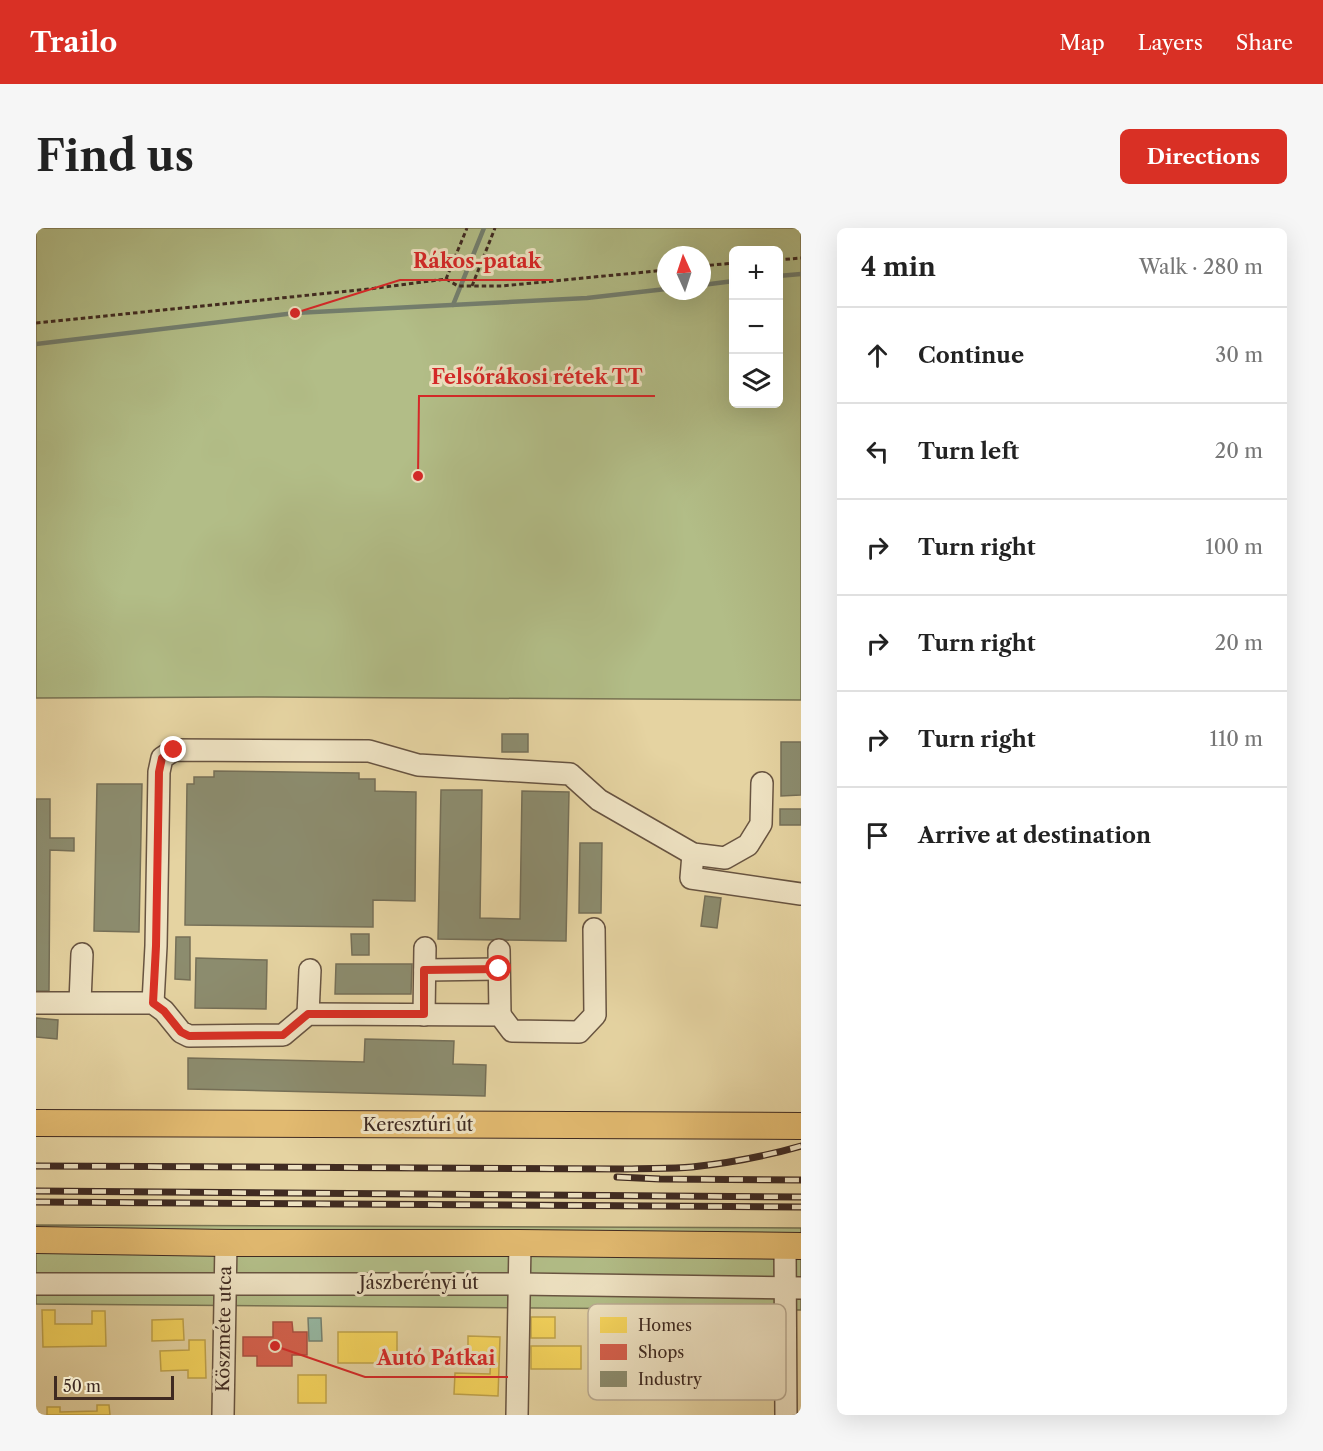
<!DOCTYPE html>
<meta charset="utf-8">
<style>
:root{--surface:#fff;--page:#f6f6f6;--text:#222;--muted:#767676;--line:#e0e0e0;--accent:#d93025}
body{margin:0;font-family:"Libre Caslon Text",serif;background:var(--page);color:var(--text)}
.controls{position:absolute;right:18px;top:18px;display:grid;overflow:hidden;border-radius:9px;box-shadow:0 6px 24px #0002}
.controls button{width:54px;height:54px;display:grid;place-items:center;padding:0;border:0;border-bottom:2px solid var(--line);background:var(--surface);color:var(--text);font:30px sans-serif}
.compass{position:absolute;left:621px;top:18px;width:54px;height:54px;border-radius:50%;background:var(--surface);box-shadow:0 6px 24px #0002;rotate:357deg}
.scale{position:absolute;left:18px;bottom:15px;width:120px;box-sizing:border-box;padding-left:6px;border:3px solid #3f2a21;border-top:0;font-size:16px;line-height:21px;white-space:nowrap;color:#3f2a21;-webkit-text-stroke:4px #eee2c2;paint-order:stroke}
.stop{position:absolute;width:18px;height:18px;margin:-14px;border:4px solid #d93025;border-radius:50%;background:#fff}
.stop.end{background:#d93025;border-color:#fff;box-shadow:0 2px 6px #0008}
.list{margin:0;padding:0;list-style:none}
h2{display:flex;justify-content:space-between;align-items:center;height:78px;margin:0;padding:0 24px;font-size:26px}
h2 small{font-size:20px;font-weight:400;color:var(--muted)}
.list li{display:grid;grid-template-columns:39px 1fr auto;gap:18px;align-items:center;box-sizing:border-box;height:96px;padding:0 24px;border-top:2px solid var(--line)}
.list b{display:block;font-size:22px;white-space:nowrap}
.list em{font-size:20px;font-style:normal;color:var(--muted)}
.icon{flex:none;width:33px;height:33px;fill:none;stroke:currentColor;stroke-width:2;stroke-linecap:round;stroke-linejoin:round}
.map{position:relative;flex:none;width:765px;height:1187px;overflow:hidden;border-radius:9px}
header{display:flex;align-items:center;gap:36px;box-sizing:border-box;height:84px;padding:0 30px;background:var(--accent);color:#fff}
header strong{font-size:28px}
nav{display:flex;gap:33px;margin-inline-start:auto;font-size:21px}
.intro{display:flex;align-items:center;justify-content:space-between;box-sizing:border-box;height:144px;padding:0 36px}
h1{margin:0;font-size:42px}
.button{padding:15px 27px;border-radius:9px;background:var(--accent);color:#fff;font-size:21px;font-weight:700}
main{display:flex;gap:36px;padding:0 36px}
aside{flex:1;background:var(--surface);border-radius:9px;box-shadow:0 6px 24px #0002}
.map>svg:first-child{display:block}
.green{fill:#b2bd87;stroke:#787454;stroke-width:1.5;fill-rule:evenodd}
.water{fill:#96b8a3;stroke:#737f6f;stroke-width:1.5}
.homes{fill:#f6d55c;stroke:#bfa24a;stroke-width:1.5}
.shops{fill:#d6604d;stroke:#a95040;stroke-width:1.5}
.industry{fill:#8c8c6e;stroke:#756f57;stroke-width:1.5}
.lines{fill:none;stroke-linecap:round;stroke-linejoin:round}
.stream{stroke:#737f6f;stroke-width:4.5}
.minor-casing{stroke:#685441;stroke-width:24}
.major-casing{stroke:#3f2a21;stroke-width:28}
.path{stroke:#3f2a21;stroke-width:3;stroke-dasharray:4.5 3;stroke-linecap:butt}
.minor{stroke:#eee2c2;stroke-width:21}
.major{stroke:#e2ba70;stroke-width:26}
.rail-casing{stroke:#3f2a21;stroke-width:7}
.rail{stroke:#eee2c2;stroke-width:4.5;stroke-dasharray:14;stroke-linecap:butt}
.route{stroke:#d93025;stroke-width:8}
.labels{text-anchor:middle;stroke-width:6;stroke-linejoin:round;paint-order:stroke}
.street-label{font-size:18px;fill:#3f2a21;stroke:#eee2c2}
.key{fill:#eee2c2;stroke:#baab92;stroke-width:1.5}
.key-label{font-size:16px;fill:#3f2a21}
.leader{fill:none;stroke:#d62828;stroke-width:2}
.callout-dot{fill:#d62828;stroke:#eee2c2;stroke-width:2}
.callout-label{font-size:20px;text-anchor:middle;font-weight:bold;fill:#d62828;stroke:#eee2c2;stroke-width:6;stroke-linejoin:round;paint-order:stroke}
</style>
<header>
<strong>Trailo</strong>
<nav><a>Map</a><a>Layers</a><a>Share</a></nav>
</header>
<div class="intro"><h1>Find us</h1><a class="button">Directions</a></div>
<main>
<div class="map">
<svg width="765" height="1187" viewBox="0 0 765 1187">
<rect width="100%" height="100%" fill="#e5d3a1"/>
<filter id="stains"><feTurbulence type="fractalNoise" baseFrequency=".00333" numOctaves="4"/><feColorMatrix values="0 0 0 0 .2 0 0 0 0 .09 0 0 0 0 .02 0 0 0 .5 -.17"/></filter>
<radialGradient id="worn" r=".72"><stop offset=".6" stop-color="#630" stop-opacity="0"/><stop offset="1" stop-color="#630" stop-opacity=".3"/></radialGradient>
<g class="green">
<path d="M0 0H765V472L226 469 0 470ZM698 22H742V176H698ZM630 27H666V63H630Z"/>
<polygon points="0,997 765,1000 765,1082 0,1076"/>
</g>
<polygon class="water" points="272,1090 285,1090 286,1113 273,1113"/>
<g class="homes">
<polygon points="6,1082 19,1082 19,1096 56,1096 56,1083 69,1083 70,1118 7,1119"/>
<rect x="495" y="1089" width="24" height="21"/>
<polygon points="147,1091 148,1112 116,1113 116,1092"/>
<rect x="302" y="1104" width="59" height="31"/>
<polygon points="432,1108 464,1109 462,1168 418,1166 419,1145 454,1146 455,1126 432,1125"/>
<polygon points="153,1112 169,1112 170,1150 152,1150 152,1142 125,1143 124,1123 153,1122"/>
<rect x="495" y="1118" width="50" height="23"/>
<rect x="262" y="1147" width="28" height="28"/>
<polygon points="61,1177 73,1177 74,1187 11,1187 11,1179 24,1179 24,1184 61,1183"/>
</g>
<polygon class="shops" points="237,1094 256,1094 257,1104 271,1104 271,1127 256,1127 256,1138 221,1138 221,1128 207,1128 207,1109 237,1109"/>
<g class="industry">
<rect x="466" y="506" width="26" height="18"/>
<polygon points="745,514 765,514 765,567 745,568"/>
<polygon points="178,543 323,545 323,551 339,551 339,563 380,564 379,673 337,672 337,699 149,697 151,556 158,556 158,549 178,549"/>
<polygon points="61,556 106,556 103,704 58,703"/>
<polygon points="405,562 446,562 444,690 484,691 486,563 533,564 530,713 402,711"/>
<polygon points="0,571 14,571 14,610 38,610 38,623 14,622 13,763 0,763"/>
<rect x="744" y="581" width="21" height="16"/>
<polygon points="544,615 566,615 565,685 543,685"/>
<polygon points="669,668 685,670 681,700 665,698"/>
<polygon points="315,706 333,706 333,727 316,727"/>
<polygon points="140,709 154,709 154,752 139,751"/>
<polygon points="160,730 231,732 230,781 159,780"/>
<polygon points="300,736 376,736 375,766 299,766"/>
<polygon points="0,790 22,792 21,811 0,809"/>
<polygon points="329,811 418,813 417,836 450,837 449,868 152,861 152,830 328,834"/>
</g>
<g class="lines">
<g class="stream">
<polyline points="742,48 765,46"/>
<polyline points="666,57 698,53"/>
<polyline points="417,77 448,0"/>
<polyline points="0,116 259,85 551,70 630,61"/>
</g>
<g class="minor-casing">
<g id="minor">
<polyline points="657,626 655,650 765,666"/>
<polyline points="463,722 464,787"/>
<polyline points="389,742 463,741"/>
<polyline points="44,774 46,726"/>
<polyline points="0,775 117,775 128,783 145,804 153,808 247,807 272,786 464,787 476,803 543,804 559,787 558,701"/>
<polyline points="117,775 120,718 123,544 126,530 138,522 333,523 382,537 534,546 563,572 657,626 689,630 712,617 725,596 726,555"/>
<polyline points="272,786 274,742"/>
<polyline points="388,787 389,720"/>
<polyline points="749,1018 750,1187"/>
<polyline points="0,1056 483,1056 765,1060"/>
<polyline points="187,1187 190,1015"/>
<polyline points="481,1187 484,1015"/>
</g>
</g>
<g class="major-casing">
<g id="major">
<polyline points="0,895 765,898"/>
<polyline points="0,1012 190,1015 484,1015 765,1018"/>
</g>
</g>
<g class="path">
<polyline points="742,32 765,30"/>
<polyline points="666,38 698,35"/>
<polyline points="410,51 431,0"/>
<polyline points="436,58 459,0"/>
<polyline points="0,95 333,61 410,51 422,58 466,58 630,42"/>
</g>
<use href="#minor" class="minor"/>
<use href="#major" class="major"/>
<g class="rail-casing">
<g id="rail">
<path d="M0 938 591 941C613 940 635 941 656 939 693 935 730 928 765 918"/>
<polyline points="581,949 624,951 765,952"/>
<polyline points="0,963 765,969"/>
<polyline points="0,974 765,979"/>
</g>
</g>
<use href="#rail" class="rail"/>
</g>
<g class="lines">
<polyline class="route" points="138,522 126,530 123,544 120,718 117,775 128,783 145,804 153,808 247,807 272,786 388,786 388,742 463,741"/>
</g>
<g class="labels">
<g class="street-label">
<text x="382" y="903">Keresztúri út</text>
<text x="383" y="1061">Jászberényi út</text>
<text transform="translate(188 1101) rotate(-89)" y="6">Köszméte utca</text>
</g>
</g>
<rect x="552" y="1076" width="198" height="96" rx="9" class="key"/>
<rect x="564" y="1089" width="27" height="16" fill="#f6d55c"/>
<rect x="564" y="1116" width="27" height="16" fill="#d6604d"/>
<rect x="564" y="1143" width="27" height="16" fill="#8c8c6e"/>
<g class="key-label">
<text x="602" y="1103">Homes</text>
<text x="602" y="1130">Shops</text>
<text x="602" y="1157">Industry</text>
</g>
<path class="leader" d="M259 85L364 52H517M382 248L383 168H619M239 1118L329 1149H472"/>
<g class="callout-dot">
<circle cx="259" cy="85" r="6"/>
<circle cx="382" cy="248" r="6"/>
<circle cx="239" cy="1118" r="6"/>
</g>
<g class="callout-label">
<text x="441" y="40">Rákos-patak</text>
<text x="501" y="156">Felsőrákosi rétek TT</text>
<text x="400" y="1137">Autó Pátkai</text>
</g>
<rect width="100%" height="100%" filter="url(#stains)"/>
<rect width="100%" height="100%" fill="url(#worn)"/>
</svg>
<div class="controls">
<button>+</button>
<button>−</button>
<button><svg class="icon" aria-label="layers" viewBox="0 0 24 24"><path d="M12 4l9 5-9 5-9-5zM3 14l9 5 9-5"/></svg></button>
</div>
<svg class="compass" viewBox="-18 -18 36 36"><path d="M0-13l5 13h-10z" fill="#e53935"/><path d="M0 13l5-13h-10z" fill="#767676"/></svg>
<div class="scale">50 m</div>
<div class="stop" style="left:463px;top:741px"></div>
<div class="stop end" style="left:138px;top:522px"></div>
</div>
<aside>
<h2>4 min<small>Walk · 280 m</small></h2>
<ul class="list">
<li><svg class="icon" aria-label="ahead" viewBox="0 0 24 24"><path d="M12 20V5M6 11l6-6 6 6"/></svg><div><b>Continue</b></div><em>30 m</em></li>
<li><svg class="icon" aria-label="left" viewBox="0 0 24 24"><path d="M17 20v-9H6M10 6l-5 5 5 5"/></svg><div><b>Turn left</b></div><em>20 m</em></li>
<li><svg class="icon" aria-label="right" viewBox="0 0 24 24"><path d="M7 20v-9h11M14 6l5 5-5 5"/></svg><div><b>Turn right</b></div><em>100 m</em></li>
<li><svg class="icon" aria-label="right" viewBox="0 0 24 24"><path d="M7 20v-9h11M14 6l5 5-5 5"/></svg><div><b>Turn right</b></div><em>20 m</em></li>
<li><svg class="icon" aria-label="right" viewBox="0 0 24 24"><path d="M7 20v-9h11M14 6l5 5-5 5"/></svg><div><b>Turn right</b></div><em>110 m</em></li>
<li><svg class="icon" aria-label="arrive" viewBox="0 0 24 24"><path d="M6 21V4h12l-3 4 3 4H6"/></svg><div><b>Arrive at destination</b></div></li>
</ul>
</aside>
</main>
